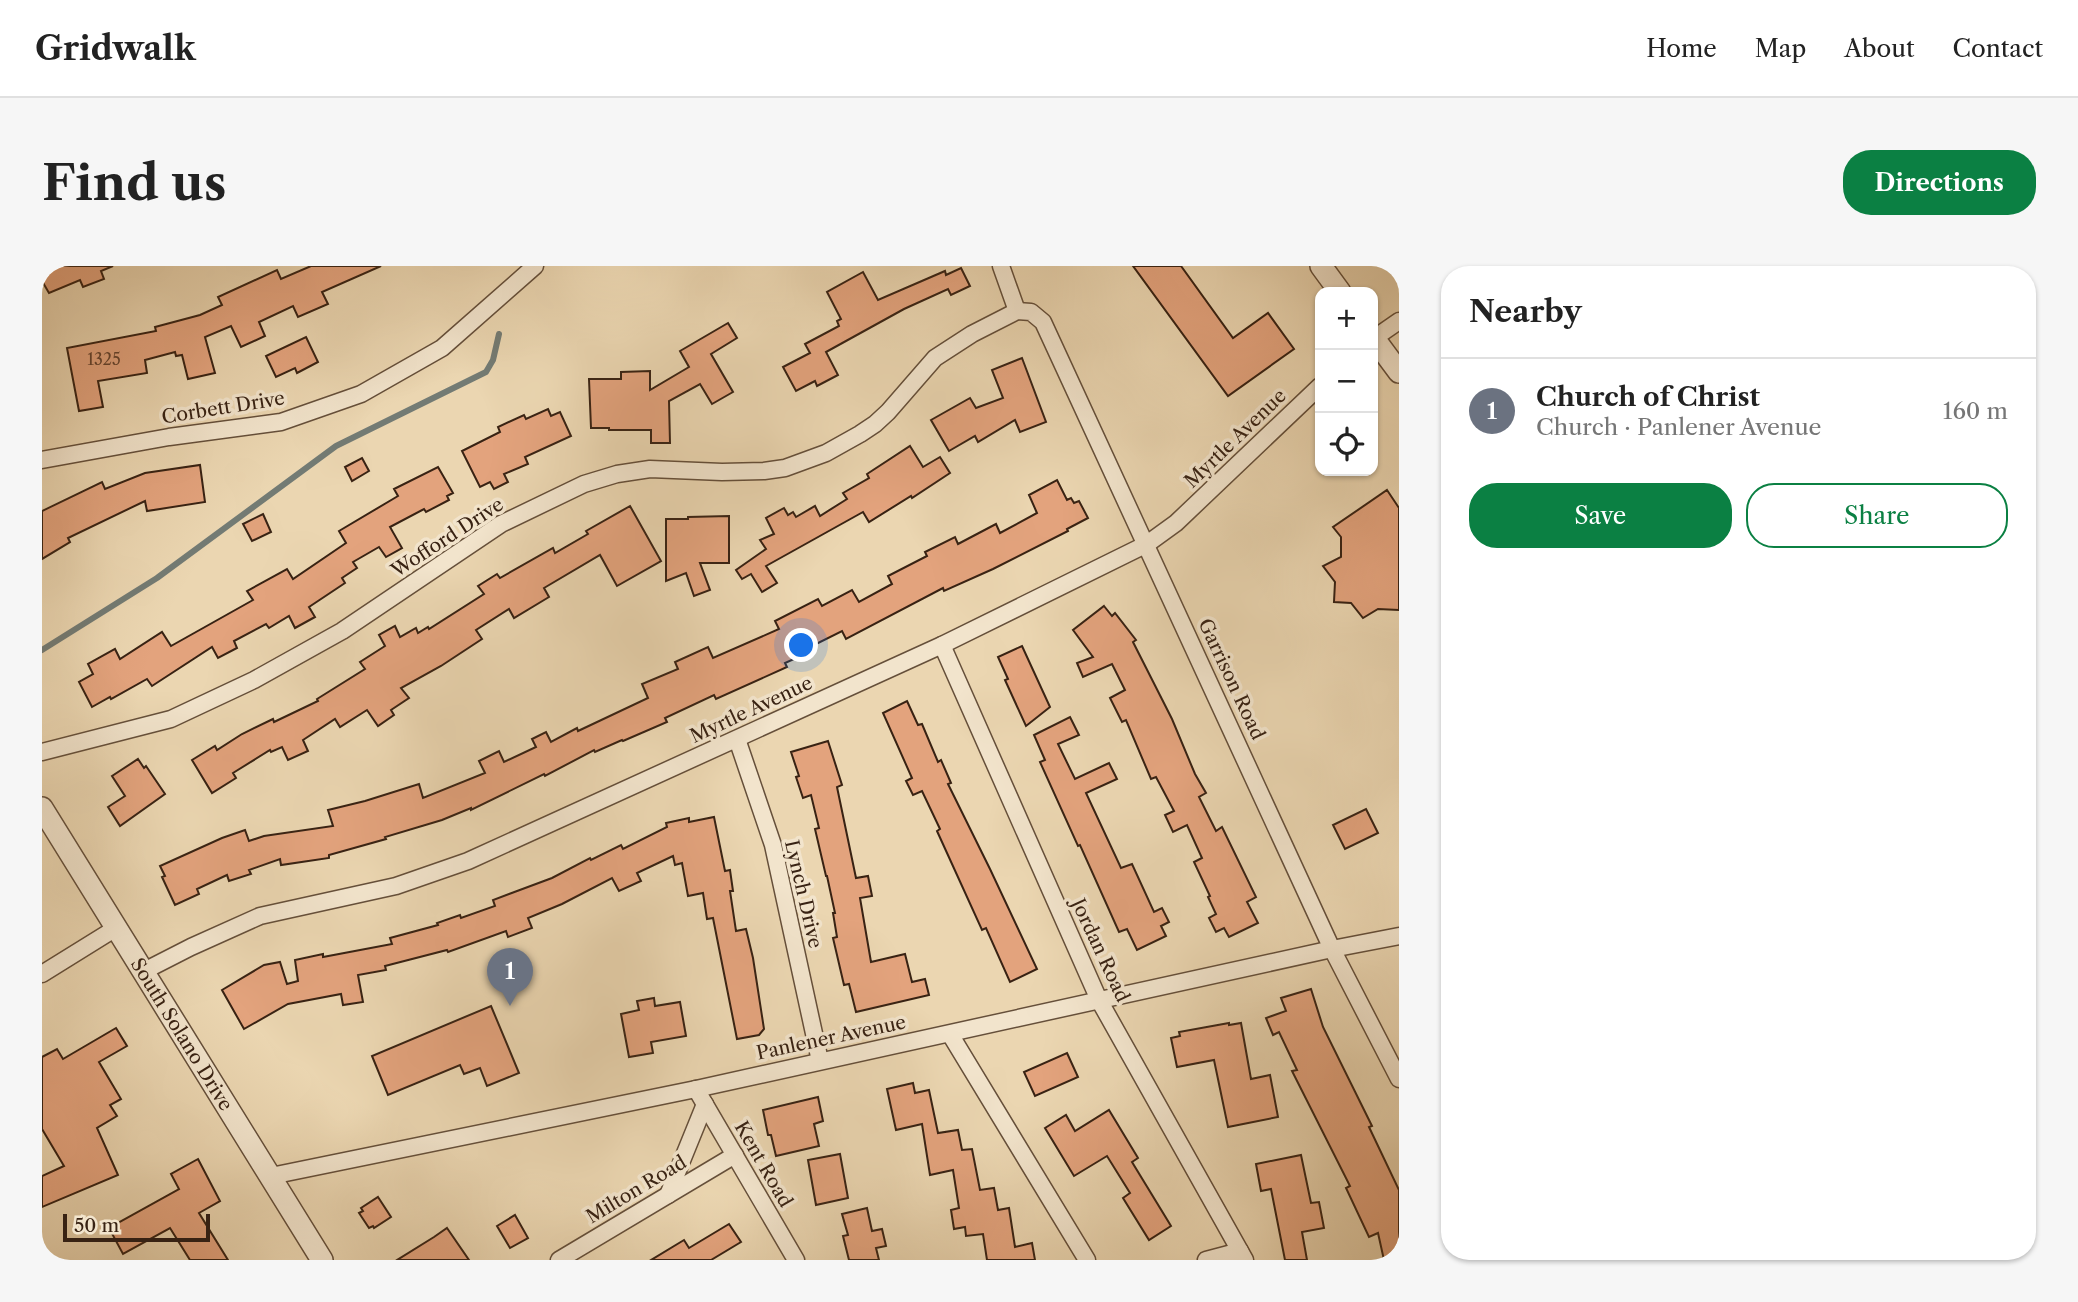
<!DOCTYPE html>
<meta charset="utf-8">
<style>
:root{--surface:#fff;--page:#f6f6f6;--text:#222;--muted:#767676;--line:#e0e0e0;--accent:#0b8043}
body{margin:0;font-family:"Libre Caslon Text",serif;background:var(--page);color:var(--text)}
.controls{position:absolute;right:21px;top:21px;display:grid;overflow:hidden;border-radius:14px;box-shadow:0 2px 5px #0004}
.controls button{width:63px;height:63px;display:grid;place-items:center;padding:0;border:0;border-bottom:2px solid var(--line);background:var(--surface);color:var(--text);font:35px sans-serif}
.scale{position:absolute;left:21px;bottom:18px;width:147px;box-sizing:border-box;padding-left:7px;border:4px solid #382213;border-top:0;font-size:19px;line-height:24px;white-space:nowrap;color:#382213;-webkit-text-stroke:5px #f2e4cc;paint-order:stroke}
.you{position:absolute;left:760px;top:380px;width:24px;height:24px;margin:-18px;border:5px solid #fff;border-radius:50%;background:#1a73e8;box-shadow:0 0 0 10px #1a73e833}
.badge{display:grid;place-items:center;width:46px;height:46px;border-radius:50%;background:var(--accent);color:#fff;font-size:23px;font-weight:700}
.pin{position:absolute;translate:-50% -58px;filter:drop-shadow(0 2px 4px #0008)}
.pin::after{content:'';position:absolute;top:37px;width:24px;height:21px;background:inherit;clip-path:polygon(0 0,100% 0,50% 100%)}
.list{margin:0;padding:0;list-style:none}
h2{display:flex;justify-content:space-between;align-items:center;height:91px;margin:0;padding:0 28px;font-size:30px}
h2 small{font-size:23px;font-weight:400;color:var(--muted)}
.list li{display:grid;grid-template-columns:46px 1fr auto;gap:21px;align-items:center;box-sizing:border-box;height:105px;padding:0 28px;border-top:2px solid var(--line)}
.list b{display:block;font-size:26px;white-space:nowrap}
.list p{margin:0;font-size:23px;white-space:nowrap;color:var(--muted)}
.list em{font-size:23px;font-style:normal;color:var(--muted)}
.actions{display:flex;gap:14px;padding:21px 28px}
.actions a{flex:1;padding:16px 0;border:2px solid var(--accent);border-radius:28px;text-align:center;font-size:24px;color:var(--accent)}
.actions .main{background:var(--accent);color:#fff}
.icon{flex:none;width:38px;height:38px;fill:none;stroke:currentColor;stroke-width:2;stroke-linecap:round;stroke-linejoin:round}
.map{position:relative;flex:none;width:1357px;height:994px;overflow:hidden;border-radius:28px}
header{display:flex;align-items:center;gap:42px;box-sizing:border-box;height:98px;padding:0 35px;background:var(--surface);border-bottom:2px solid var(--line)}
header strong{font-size:33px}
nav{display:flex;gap:38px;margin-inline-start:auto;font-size:24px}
.intro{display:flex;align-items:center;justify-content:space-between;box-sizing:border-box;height:168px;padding:0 42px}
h1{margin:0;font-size:49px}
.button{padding:18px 32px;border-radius:28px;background:var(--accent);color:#fff;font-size:24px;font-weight:700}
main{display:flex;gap:42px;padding:0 42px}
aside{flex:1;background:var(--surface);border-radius:28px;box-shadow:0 2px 5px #0004}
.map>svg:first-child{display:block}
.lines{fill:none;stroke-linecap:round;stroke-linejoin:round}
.stream{stroke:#737b74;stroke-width:6}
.building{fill:#e3a37d;stroke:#382213;stroke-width:2}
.minor-casing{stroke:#654f3a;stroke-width:19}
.tertiary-casing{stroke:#654f3a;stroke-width:24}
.minor{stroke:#f2e4cc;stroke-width:16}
.tertiary{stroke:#f2e4cc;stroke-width:21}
.labels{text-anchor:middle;stroke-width:7;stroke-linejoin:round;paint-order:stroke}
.number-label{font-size:16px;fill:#63422e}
.street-label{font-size:19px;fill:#382213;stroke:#f2e4cc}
</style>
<header>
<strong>Gridwalk</strong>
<nav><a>Home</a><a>Map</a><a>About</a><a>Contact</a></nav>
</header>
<div class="intro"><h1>Find us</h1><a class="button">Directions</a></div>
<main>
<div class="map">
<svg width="1357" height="994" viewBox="0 0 1357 994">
<rect width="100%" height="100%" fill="#ebd6b1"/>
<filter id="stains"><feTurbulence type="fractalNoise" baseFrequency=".00286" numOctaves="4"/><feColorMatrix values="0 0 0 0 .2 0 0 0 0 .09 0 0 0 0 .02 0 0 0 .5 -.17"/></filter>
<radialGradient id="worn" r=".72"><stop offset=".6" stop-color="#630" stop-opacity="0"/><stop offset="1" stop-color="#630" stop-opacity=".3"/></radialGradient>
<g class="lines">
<polyline class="stream" points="0,384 115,312 294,180 444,106 451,94 457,68"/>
</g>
<g class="building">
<polygon points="0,0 71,0 59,5 62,13 41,21 38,14 7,27 0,15"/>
<polygon points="269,0 339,0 280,26 286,38 256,51 251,40 217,56 223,70 199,81 189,60 163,71 173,107 146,113 140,89 134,90 133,86 103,94 105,107 56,115 61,141 37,145 25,82 114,65 113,61 158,49 180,39 176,31 235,4 239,13"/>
<polygon points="1091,0 1139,0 1191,72 1226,47 1252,83 1186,130"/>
<polygon points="919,2 928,20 909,29 906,23 862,43 784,86 796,109 775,120 773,115 754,125 741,101 768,87 763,78 797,60 795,55 799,53 785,26 821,6 836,34 903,5 904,9"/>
<polygon points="686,57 695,72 669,88 691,126 670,138 658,118 627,135 628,177 609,177 609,164 567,164 567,162 549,162 547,113 579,113 579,106 608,105 608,124 647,101 638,85"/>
<polygon points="264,71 276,96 255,107 253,102 234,111 224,90"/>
<polygon points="980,92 1004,156 978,166 973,154 936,176 933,170 907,185 889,154 928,132 934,142 961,132 950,104"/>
<polygon points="506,143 509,150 518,146 529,170 483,191 486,198 462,208 466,216 452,223 448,216 438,221 420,185 458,166 456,161 482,149 484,153"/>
<polygon points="868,180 881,201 898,191 908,207 870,232 869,230 827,256 821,246 724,300 735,317 720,326 709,308 700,313 694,304 724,283 718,274 732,268 724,252 742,242 746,249 751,246 754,251 773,240 778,250 805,233 801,227 827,212 825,208"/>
<polygon points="320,192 327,205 310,215 303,201"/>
<polygon points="158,199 163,236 105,245 103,235 26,272 28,276 0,293 0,245 60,216 63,223 103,207"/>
<polygon points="396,201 411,227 405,230 407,234 384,246 382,243 348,261 360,282 344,291 337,281 311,296 315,302 300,312 303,317 267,341 273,351 253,362 247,350 227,362 224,358 192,375 195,382 176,392 170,381 110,420 105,413 69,433 68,431 50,441 37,416 51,408 46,398 73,383 78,393 120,366 129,380 211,334 205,325 245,303 251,313 304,277 297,265 356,230 352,223"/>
<polygon points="1015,214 1025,234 1029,232 1032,237 1037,235 1046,252 1025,263 1026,265 951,303 902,325 901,322 804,373 800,365 770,380 772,384 743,397 745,401 674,433 672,429 623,452 625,456 581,475 580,474 553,486 552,484 503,510 502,508 429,544 429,542 400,554 343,571 344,573 287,589 287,592 239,599 238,593 207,604 209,608 187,615 185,609 155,623 157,628 133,639 120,611 123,610 118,600 180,572 203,564 207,575 222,570 291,560 286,544 323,535 377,518 381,532 443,507 437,495 457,485 462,496 494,481 490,473 504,466 509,476 535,462 536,465 606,432 600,418 636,403 633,396 666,381 671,392 737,363 733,355 776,333 780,340 810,324 817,336 850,318 846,310 885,290 883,286 913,271 916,278 954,258 958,267 995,247 987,229"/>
<polygon points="1345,224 1357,242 1357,344 1336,343 1321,352 1309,337 1292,336 1293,316 1281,300 1299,291 1299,271 1291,261"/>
<polygon points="588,240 619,295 575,320 558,289 502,322 507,331 472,352 467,343 434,364 440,373 399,400 359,422 367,432 349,444 352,449 336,460 325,444 298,461 293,453 261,474 266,485 246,494 240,481 229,486 228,484 191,507 194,512 170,527 150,494 173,480 175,484 200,468 231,453 232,456 276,435 275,433 323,403 318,396 343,380 337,369 353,360 358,371 374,362 376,367 386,361 387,363 442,328 436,320 455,308 458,312 511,282 513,287 546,268 544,265"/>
<polygon points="221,248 229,266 210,275 201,258"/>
<polygon points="687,250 687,297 658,297 668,324 652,330 644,307 624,315 624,253 646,253 646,251"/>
<polygon points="1062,340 1070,350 1073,347 1094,374 1091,376 1130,453 1153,508 1164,527 1157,531 1174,565 1180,561 1214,631 1205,636 1216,657 1187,671 1182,662 1174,666 1167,652 1174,648 1166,631 1168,630 1152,596 1160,592 1145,559 1131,566 1123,549 1132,545 1114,511 1109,513 1084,454 1080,456 1068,432 1083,424 1070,398 1041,411 1035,397 1051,391 1031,364"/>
<polygon points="980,380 1008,441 984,460 963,414 966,413 956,391"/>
<polygon points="865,435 876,459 880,458 896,496 899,494 909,517 906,518 948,603 995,703 968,716 944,662 940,664 895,565 898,563 880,525 871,529 864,515 870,512 841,447"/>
<polygon points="1028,451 1037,469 1016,478 1033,513 1067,497 1075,513 1044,527 1079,602 1090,598 1112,646 1120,642 1127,656 1119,660 1124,670 1095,684 1085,663 1077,666 1038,579 1036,580 998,496 1003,494 992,469"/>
<polygon points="786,475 800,519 795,521 814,612 826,610 830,630 818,632 829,696 863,688 870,716 883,713 887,729 814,746 807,718 802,719 791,672 795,671 791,647 793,647 785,610 784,610 773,563 777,562 769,529 761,532 754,511 757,510 749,486"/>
<polygon points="96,493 102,502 104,500 123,528 78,560 66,541 83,530 70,510"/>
<polygon points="1324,543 1336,567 1303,583 1291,559"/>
<polygon points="672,551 683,605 688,604 691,625 688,625 694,665 704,663 711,692 722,763 717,769 695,773 671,652 665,653 661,627 646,630 640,597 633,599 631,590 595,607 599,615 577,625 570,612 520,638 486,652 490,662 466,671 464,665 406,686 405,684 343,700 344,704 316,709 321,736 301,739 299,728 246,738 202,763 180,724 222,699 238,696 245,718 256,715 253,694 281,688 281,691 350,678 348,672 396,659 395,657 418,649 419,652 453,640 451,634 510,612 548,592 549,594 579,579 581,583 625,561 624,557 647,552 647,556"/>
<polygon points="1269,723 1281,761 1330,860 1327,861 1357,924 1357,994 1342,994 1336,967 1327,971 1304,922 1308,920 1250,805 1255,804 1237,766 1231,769 1224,752 1244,745 1239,732"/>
<polygon points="612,732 613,740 638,736 644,770 609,776 611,787 587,791 579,748 597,744 595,735"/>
<polygon points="449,740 477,807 445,820 438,802 422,808 418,799 346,829 330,790"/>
<polygon points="1187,757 1187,759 1199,757 1209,813 1228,809 1236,851 1186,861 1172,794 1135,801 1129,772 1138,770 1137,766"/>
<polygon points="74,762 85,780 57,796 79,833 68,839 75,850 55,862 76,909 0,941 0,910 22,900 0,863 0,791 15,783 21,793"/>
<polygon points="1025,787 1036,811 993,830 982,806"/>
<polygon points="871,817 873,827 887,824 896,867 916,864 920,884 930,883 938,924 952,922 956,944 967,942 973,981 990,977 993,994 945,994 941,968 924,970 923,961 912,963 909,944 917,942 911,904 888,909 880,858 854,864 845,823"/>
<polygon points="776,831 781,855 772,858 777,880 734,890 729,869 726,869 721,844"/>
<polygon points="1067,844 1096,892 1090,896 1129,960 1107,974 1081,932 1088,927 1065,890 1032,910 1003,862 1024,849 1033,865"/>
<polygon points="798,888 806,932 774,939 766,894"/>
<polygon points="1259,889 1269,937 1277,936 1282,962 1260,966 1265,994 1243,994 1229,923 1219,925 1214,898"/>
<polygon points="156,893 178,935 157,947 186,994 148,994 128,962 81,988 67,962 137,923 129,908"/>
<polygon points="336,931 349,951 332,962 331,960 327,962 317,947 321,945 319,942"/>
<polygon points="825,942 830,965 840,963 844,980 834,982 837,994 807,994 801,970 806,969 800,948"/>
<polygon points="473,949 486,972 468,982 455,960"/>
<polygon points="687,958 699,976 669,994 609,994 642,974 647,982"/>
<polygon points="405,962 427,994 355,994 392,971"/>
</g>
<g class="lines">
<g class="minor-casing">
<g id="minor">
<polyline points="959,0 975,45"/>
<polyline points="1331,73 1357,55"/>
<polyline points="0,194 127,171 239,156 319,128 400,82 493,0"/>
<polyline points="900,379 1057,734 1203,994"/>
<polyline points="695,473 731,579 778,795"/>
<polyline points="0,486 129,453 212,414 300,365 459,258 542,218 575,208 608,203 680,206 722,205 743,202 784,187 818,168 833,158 846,146 893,92 930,68 975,45 989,46 1001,56 1290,683 1357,813"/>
<polyline points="102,705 149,681 218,650 354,620 426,595 900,379 1105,278 1134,257 1278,120"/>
<polyline points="0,708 74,662"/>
<polyline points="908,768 1045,994"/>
<polyline points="654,823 754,994"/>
<polyline points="229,910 654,823 1290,683 1357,670"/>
<polyline points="626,929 663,838"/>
<polyline points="517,994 693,889"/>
<polyline points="1164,994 1198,985"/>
</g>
</g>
<g class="tertiary-casing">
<g id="tertiary">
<polyline points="1279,0 1298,26"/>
<polyline points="1331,71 1357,106"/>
<path id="s1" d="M0 542 280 994"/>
</g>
</g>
<use href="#minor" class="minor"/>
<use href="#tertiary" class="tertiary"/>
</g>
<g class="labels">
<g class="number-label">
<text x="62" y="99">1325</text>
</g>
<g class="street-label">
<text transform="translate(181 141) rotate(-9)" y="7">Corbett Drive</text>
<text transform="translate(1193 172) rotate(-44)" y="7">Myrtle Avenue</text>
<text transform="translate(405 271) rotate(-33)" y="7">Wofford Drive</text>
<text transform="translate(1190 413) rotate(65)" y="7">Garrison Road</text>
<text transform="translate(709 443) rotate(-25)" y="7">Myrtle Avenue</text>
<text transform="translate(762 628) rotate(77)" y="7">Lynch Drive</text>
<text transform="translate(1059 684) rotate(65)" y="7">Jordan Road</text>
<text dy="7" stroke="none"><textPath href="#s1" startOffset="266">South Solano Drive</textPath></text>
<text transform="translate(789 771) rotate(-12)" y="7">Panlener Avenue</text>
<text transform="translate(722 898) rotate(60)" y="7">Kent Road</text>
<text transform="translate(594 923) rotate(-31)" y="7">Milton Road</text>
</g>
</g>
<rect width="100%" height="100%" filter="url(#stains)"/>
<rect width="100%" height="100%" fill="url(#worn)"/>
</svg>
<div class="controls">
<button>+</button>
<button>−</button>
<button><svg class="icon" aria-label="locate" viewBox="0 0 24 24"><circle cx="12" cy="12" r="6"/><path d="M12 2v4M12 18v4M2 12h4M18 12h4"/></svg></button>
</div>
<div class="scale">50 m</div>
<div class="you"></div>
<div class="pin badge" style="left:468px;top:740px;background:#6b7280">1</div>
</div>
<aside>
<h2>Nearby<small></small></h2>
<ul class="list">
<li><span class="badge" style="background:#6b7280">1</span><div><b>Church of Christ</b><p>Church · Panlener Avenue</p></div><em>160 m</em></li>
</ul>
<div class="actions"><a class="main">Save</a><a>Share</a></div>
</aside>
</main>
